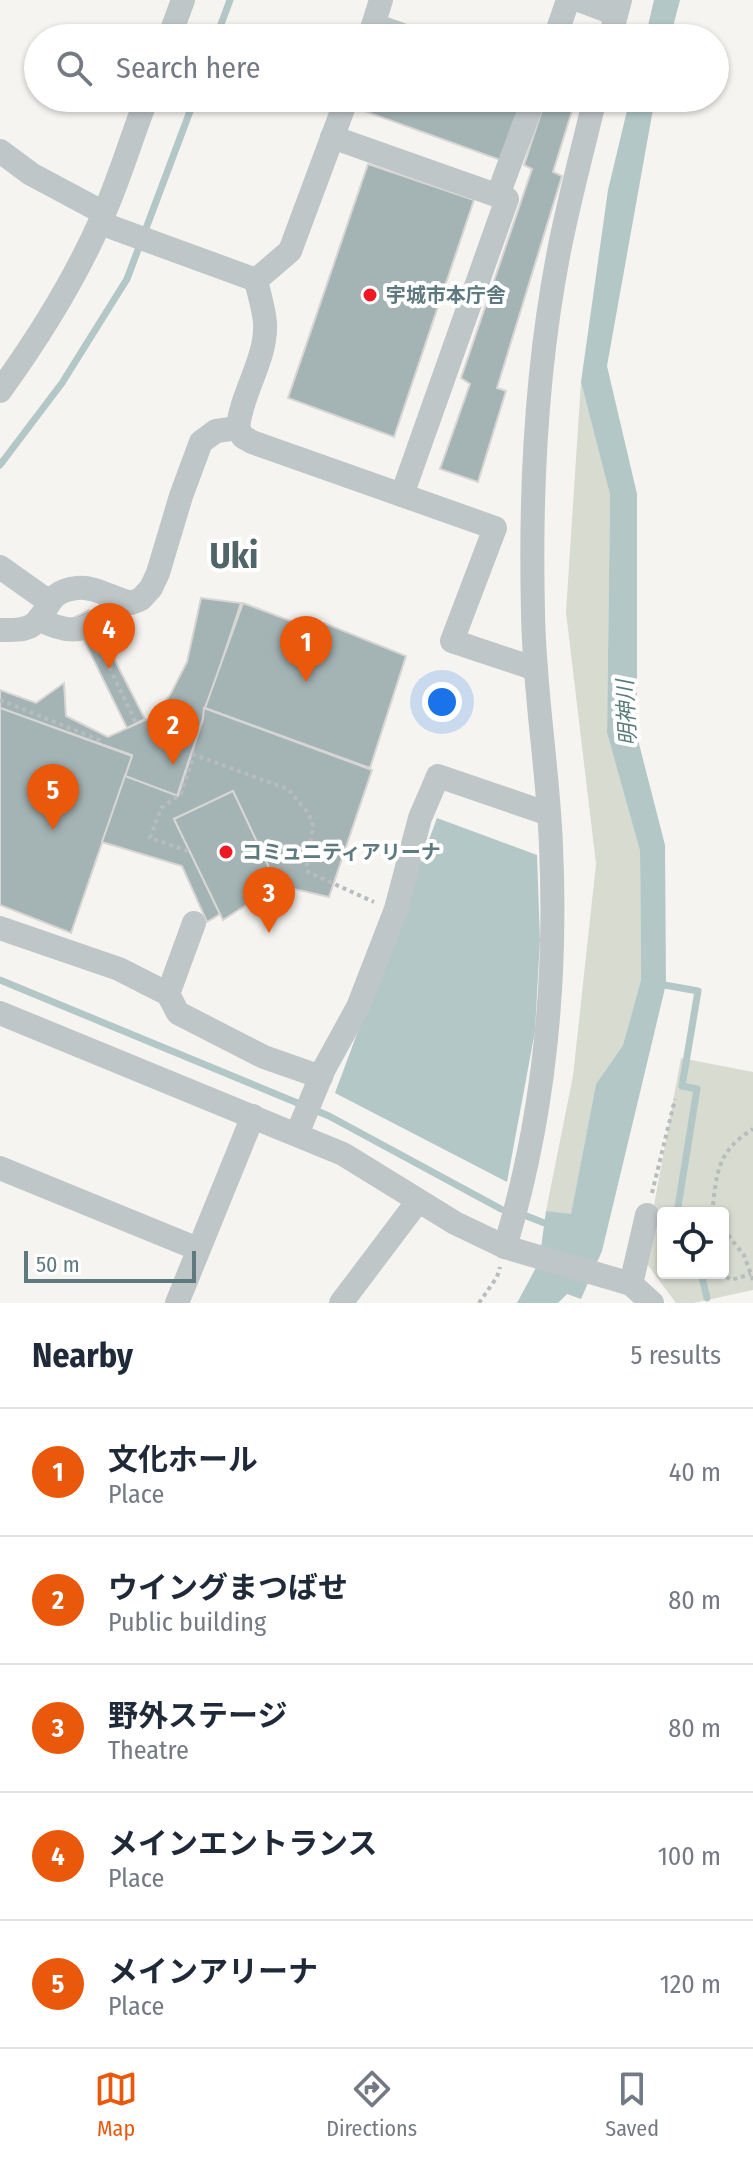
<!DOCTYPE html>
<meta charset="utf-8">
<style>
:root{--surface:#fff;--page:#f2f2f3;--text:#1f2937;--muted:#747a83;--line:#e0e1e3;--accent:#ea580c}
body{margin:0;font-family:"Fira Sans Condensed","Noto Sans JP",sans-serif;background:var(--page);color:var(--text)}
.controls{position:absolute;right:24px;bottom:24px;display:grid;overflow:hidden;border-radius:8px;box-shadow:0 2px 6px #0004}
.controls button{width:72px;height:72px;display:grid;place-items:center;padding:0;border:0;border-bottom:2px solid var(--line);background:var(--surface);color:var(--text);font:40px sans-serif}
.scale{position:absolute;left:24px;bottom:20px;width:172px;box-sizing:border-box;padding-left:8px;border:4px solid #5e7a7e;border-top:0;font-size:22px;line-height:28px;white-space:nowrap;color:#5e7a7e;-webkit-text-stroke:6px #fff;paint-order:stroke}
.you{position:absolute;left:442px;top:702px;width:28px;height:28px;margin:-20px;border:6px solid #fff;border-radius:50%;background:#1a73e8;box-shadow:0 0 0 12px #1a73e833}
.badge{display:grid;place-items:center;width:52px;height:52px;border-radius:50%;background:var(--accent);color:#fff;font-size:26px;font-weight:700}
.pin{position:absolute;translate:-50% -66px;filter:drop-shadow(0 2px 4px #0008)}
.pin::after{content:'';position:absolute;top:42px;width:28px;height:24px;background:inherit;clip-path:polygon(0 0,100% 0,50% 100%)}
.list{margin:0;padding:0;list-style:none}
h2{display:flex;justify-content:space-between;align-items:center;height:104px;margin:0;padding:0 32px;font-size:34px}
h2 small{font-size:26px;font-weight:400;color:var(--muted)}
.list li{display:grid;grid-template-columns:52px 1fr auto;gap:24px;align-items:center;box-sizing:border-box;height:128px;padding:0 32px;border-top:2px solid var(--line)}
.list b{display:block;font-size:30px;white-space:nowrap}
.list p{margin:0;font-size:26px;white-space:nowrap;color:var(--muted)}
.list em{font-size:26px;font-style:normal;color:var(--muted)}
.icon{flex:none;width:44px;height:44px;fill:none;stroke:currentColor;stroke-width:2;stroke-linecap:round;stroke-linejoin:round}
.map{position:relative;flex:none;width:753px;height:1303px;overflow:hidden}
.search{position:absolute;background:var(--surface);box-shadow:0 2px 6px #0004;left:24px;right:24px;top:24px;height:88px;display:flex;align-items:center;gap:20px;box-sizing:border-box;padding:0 28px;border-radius:44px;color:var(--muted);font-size:30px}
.sheet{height:744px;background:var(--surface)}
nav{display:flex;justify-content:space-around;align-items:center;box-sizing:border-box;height:112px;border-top:2px solid var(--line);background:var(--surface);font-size:22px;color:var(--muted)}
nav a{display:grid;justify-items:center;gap:4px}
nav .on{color:var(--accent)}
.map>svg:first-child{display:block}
.green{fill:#d7dbd0;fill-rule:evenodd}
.water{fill:#b3c7c7}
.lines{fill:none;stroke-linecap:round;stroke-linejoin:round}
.stream{stroke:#b3c7c7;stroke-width:7}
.building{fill:#a4b3b4;stroke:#d7d6d4;stroke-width:2}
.path{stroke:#b7bcbd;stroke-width:4;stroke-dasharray:4 4;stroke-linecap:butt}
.minor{stroke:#bfc6c8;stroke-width:24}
.poi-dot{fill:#ee1922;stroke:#fff;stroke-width:3}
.labels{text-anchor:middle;stroke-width:8;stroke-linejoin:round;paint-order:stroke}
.poi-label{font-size:20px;font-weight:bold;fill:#5e7a7e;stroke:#fff;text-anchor:start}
.water-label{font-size:22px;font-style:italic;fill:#597b7b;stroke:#fff}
.town-label{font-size:36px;font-weight:bold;fill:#516569;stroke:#fff}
</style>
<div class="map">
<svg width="753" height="1303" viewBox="0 0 753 1303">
<rect width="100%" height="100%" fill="#f6f4f1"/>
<g class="green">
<polygon points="581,382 610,495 607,733 640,851 641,980 623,1045 596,1084 571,1215 546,1211 573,1076 596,864 566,612"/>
<path d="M681 1058 753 1072V1290L693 1303H676L644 1260ZM663 1213H723V1273H663Z"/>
</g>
<g class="water">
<polygon points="654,0 680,0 670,38 645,38"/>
<polygon points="630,98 655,98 607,366 637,494 637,736 665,845 666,984 602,1251 581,1299 567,1294 558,1303 517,1303 539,1262 546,1211 571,1214 596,1084 623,1045 641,980 640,851 607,733 610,495 581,382 608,190"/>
<polygon points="437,818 537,855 540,940 535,1031 507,1182 335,1093"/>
</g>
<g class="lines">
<g class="stream">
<polyline points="216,38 230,0"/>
<polyline points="0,465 62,383 127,279 195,98"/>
<polyline points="0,980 329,1116 501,1209"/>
<polyline points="659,984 698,991 682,1086 697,1089 677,1213"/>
<polyline points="524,1215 552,1226"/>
<polyline points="701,1273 707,1298"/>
</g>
</g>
<g class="building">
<polygon points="369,98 526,98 503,161 364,111"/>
<polygon points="546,98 576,98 553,172 562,176 497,388 506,391 478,482 440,469 470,384 461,378 532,169 524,165"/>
<polygon points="368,164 474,200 394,437 288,398"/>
<polygon points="201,598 241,603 177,796 125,776 132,755 0,708 0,690 36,703 64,683 66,716 108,737 152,717 170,695 187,662"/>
<polygon points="243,603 320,632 324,623 406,656 370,768 205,708"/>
<polygon points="89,610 145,719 127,728 73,618"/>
<polygon points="0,708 132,756 71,933 0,905"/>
<polygon points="204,708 372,770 329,897 277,885 233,791 174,819 220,914 207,922 182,866 102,842 125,776 178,796 203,719"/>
<polygon points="233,791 277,885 223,920 174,819"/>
</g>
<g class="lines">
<g class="path">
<polyline points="99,646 136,723"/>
<polyline points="0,700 102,741"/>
<polyline points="192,754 288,789 309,814 313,826 307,864 308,872 374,902"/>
<polyline points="188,851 150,838 161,808 181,794 194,755"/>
<polyline points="652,1193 675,1099"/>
<path d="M712 1213C717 1173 716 1152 753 1129"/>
<polyline points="723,1229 744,1255 753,1280"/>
<polyline points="723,1270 725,1276 731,1280 751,1274"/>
<polyline points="479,1303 497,1277 500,1267"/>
</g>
<g class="minor">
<polyline points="579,0 616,14"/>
<polyline points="374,25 411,38"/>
<polyline points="169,38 183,0"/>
<polyline points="369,38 381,0"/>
<polyline points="555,38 568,0"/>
<polyline points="610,38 620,0"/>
<path d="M347 98 290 251 256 280C259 294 264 309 265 323 267 359 241 393 238 428L243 437 252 442 495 528 452 641 536 669"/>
<polyline points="332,137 507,199 402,495"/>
<polyline points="0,151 31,174 104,213"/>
<polyline points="498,195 534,98"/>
<polyline points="100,223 256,280"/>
<path d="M0 391C39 337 74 281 101 220 119 181 131 138 147 98"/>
<polyline points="0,567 48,601"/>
<path d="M39 619C75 639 94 629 120 601"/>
<path d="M0 630C10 630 22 631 31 626 50 615 44 591 77 588 95 586 113 599 131 603L141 599 151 588 158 573 181 496 201 442 216 431 238 428"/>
<polyline points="194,923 168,994 178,1013 264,1057 321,1077"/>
<polyline points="0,928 119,969 168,994"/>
<polyline points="0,1013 343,1154 455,1223 505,1247 631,1284 652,1303"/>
<polyline points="297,1134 324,1069 358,1007 396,909 420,818 438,776 549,814"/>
<polyline points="0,1168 198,1249"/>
<path d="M505 1247C544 1118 557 980 551 846 548 768 534 690 533 612 530 491 536 369 559 251 569 200 583 149 595 98"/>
<polyline points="631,1284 647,1215"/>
<polyline points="177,1303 253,1116"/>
<polyline points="341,1303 418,1201"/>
</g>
</g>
<g class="poi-dot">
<circle cx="370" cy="295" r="8"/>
<circle cx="226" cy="852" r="8"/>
</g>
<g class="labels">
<g class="poi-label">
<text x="386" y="302">宇城市本庁舎</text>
<text x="242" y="859">コミュニティアリーナ</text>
</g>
<g class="water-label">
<text transform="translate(626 713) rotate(-93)" y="8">明神川</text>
</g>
<g class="town-label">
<text x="234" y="568">Uki</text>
</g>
</g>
</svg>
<div class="controls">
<button><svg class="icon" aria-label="locate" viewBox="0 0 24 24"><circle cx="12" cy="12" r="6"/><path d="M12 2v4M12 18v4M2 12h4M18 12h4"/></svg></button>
</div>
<div class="scale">50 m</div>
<div class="you"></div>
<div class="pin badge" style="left:306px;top:682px">1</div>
<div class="pin badge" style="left:173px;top:765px">2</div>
<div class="pin badge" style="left:269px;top:933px">3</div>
<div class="pin badge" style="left:109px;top:669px">4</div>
<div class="pin badge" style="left:53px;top:830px">5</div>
<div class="search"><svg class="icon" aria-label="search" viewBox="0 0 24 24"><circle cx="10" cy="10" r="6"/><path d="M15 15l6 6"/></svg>Search here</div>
</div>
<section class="sheet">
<h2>Nearby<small>5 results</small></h2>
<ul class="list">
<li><span class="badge">1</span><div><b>文化ホール</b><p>Place</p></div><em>40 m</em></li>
<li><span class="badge">2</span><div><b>ウイングまつばせ</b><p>Public building</p></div><em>80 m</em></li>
<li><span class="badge">3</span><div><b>野外ステージ</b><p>Theatre</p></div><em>80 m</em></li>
<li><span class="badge">4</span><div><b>メインエントランス</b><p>Place</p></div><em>100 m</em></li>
<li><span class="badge">5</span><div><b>メインアリーナ</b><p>Place</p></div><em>120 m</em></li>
</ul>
</section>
<nav>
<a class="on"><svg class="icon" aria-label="map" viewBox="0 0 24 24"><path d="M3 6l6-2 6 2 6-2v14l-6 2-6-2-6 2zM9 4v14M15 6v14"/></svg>Map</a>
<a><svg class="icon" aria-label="directions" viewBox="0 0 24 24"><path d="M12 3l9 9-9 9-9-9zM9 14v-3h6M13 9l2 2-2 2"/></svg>Directions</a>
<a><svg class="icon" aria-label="saved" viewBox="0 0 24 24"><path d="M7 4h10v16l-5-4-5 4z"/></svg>Saved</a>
</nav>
